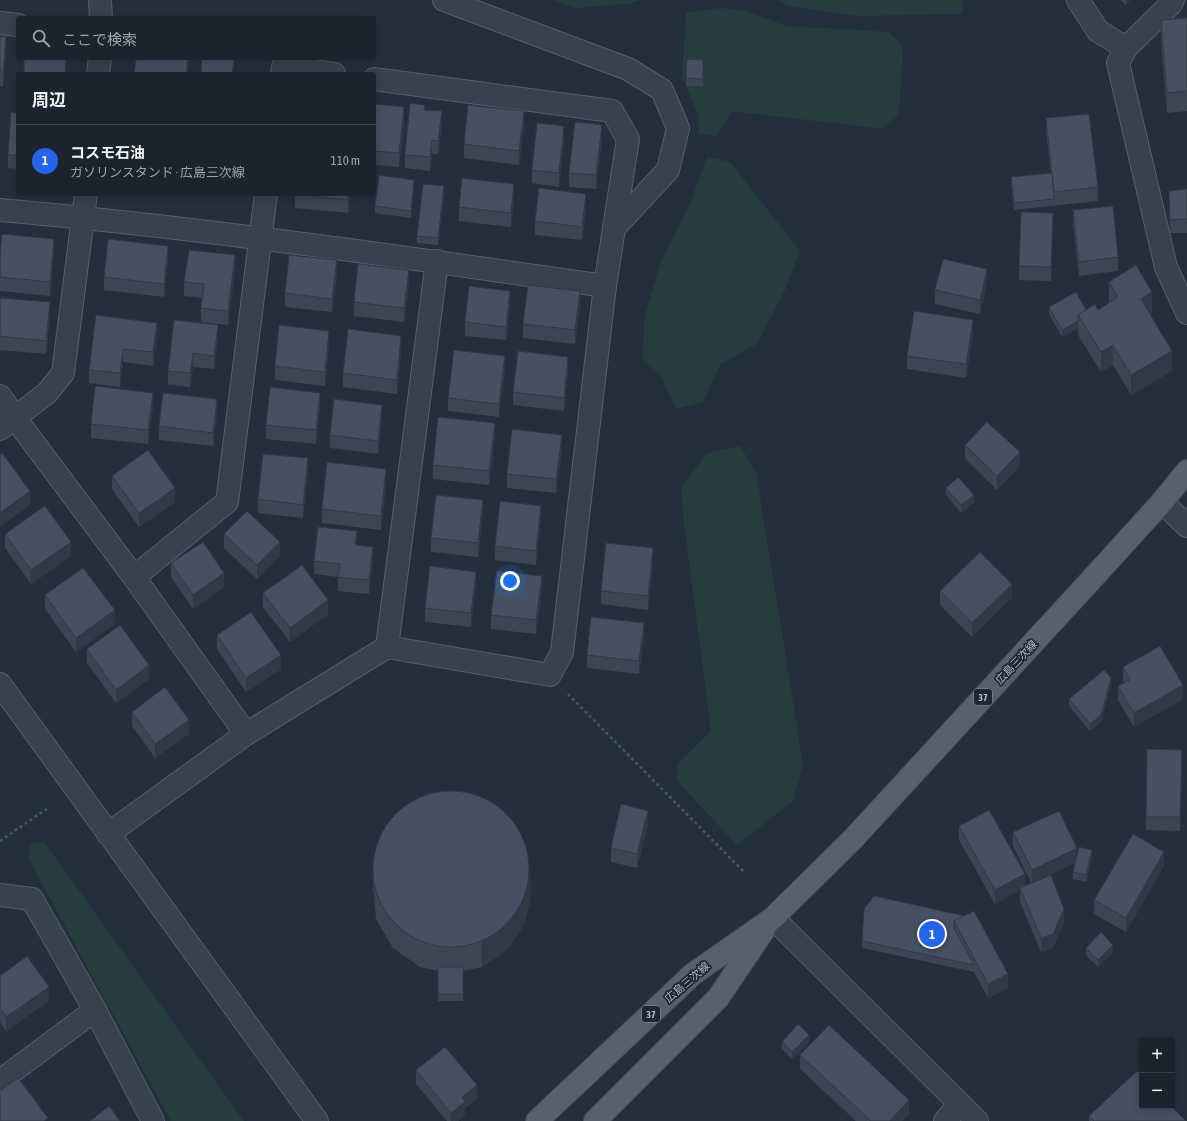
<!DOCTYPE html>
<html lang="ja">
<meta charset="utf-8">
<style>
:root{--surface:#1b232e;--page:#242b36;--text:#f1f3f6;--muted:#a0a4aa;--line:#39404a;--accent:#2563eb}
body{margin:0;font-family:"Asap Condensed","Noto Sans JP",sans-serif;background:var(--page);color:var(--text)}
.controls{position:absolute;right:12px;bottom:12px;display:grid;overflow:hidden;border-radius:4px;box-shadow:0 2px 10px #0003}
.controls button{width:36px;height:36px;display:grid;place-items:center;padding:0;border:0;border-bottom:1px solid var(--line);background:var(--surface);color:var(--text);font:20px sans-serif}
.you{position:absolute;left:510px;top:581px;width:14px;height:14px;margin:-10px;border:3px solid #fff;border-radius:50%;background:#1a73e8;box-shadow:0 0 0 6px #1a73e833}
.badge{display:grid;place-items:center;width:26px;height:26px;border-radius:50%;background:var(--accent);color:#fff;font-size:13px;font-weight:700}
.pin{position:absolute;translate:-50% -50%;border:2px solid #fff;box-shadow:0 1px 4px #0006}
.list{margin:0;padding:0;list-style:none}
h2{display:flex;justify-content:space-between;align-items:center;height:52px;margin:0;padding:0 16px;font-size:17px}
h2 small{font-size:13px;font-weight:400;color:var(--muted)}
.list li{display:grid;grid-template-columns:26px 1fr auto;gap:12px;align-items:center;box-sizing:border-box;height:72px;padding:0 16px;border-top:1px solid var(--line)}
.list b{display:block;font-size:15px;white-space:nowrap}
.list p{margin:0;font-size:13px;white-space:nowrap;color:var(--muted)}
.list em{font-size:13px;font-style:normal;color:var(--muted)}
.icon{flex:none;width:22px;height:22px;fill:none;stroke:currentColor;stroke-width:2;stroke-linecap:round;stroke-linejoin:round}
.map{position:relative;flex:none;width:1187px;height:1121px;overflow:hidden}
.search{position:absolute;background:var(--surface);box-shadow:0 2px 10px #0003;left:16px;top:16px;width:360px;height:44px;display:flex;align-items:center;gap:10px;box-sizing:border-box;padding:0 14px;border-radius:4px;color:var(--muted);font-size:15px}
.panel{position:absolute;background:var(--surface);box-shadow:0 2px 10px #0003;left:16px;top:72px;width:360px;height:124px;border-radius:4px}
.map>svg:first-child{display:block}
.green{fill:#263c3f}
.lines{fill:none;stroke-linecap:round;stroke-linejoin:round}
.minor-casing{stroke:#565f6c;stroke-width:24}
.major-casing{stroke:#414a57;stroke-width:24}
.path{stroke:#44595c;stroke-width:2.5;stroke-dasharray:3 3;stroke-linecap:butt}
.minor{stroke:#38414e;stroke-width:22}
.major{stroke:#56606e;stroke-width:22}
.wall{fill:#3b4654}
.shaded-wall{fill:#303945}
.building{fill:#455162;stroke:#303945}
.labels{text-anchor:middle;stroke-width:3.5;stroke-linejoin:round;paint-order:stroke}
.shield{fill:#1d2633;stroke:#878f9c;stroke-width:1}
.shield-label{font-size:10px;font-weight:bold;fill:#b4bcc9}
.street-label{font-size:11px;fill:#b4bcc9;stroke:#1d2633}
</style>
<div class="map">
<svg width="1187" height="1121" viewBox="0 0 1187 1121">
<rect width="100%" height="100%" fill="#242f3e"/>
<g class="green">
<polygon points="552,0 642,0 627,4 575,8"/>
<polygon points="777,0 963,0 962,14 857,16 787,6"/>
<polygon points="720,8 747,11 786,26 889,32 903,46 899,115 882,129 733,111 716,136 699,134 698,116 690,95 682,78 686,13"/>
<polygon points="707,157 730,162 800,251 786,288 757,344 720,365 703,402 676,409 662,378 643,360 644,318 661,262 691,201"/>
<polygon points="740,446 756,472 803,764 793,801 737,845 676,780 678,763 711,731 684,523 681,488 707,453"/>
<polygon points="44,842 244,1121 171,1121 28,858 29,844"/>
</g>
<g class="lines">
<g class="minor-casing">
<g id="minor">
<polyline points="100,0 101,18"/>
<polyline points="444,0 628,69 662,90 678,128 668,170 614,228"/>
<polyline points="1078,0 1098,31 1126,48"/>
<polyline points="1173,0 1170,5 1126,48 1118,63 1166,267 1187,313"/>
<polyline points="0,23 18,25"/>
<polyline points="98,74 100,58"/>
<polyline points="282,74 283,67 334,74"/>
<polyline points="374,79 612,111 628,139 605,286 562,652 550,675 387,647 437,261"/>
<path d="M0 210C203 228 404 257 605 286"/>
<polyline points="0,396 15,418 134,577 246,734"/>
<polyline points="0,429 47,393 63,373 86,194"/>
<polyline points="1162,502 1187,526"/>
<polyline points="134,577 227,502 266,194"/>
<polyline points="0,684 317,1121"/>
<polyline points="108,834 246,734 387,647"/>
<polyline points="0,895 32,899 95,1010 153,1121"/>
<polyline points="773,918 977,1121"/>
<polyline points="0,1081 95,1010"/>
<polyline points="945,1121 960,1104"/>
</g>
</g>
<g class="major-casing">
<g id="major">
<polyline points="537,1121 693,974 773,918 853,839 1091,580 1162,502 1187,471"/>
<polyline points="595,1121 718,998 764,930"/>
</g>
</g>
<g class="path">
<polyline points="568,694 745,873"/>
<polyline points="0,841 48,808"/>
</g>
<use href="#minor" class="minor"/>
<use href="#major" class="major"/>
</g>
<g class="wall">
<polygon points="1120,0 1130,0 1126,5"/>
<polygon points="1187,18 1187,111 1167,113 1161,40 1161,20"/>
<polygon points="0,36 6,51 3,86 0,86"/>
<polygon points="687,59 703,60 703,86 686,86"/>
<polygon points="374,104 404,121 399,167 374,165"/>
<polygon points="425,110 442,125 438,154 432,154 430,171 405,168 405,155"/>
<polygon points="18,113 18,169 8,168 8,155"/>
<polygon points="1046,118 1098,187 1098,201 1014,210 1011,184 1011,177 1051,173 1046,132"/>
<polygon points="524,125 519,165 464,158 464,144"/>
<polygon points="602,139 596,189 569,187 569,173"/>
<polygon points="564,140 559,187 532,183 532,170"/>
<polygon points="414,187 411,218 375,213 375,206"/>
<polygon points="1187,189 1187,233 1170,233 1169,191"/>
<polygon points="444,193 438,245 417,243 417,236"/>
<polygon points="295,194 350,194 348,213 295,208"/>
<polygon points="514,198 511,227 459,221 459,207"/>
<polygon points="586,208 582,240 535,235 535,221"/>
<polygon points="1073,210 1118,257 1118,271 1079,276 1073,224"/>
<polygon points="1053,226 1051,281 1019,280 1019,266"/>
<polygon points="54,253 50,296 0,291 0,256"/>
<polygon points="168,260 164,297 104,290 104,277"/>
<polygon points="235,269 228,325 201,322 201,308 203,298 184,296 184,282"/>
<polygon points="337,274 332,312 285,307 285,293"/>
<polygon points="1109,282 1152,312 1149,314 1172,371 1131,395 1113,365 1101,372 1078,335 1078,328 1062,337 1049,314 1049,307 1086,310 1098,310 1110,303 1109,302"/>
<polygon points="987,283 980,314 935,304 935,290"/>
<polygon points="409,284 404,322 354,316 354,302"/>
<polygon points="0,298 50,316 46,354 0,350"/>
<polygon points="510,304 506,340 465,336 465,322"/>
<polygon points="580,304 575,344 523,338 523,324"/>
<polygon points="96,315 157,337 153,366 123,362 120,387 89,383 89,370"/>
<polygon points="174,320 218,339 214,369 193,367 190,387 168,385 168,371"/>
<polygon points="973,333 966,378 907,369 907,356"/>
<polygon points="329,345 325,386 275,380 275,366"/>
<polygon points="401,350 397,394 343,387 343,373"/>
<polygon points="505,370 499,417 448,411 448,398"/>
<polygon points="568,371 564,411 513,405 513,392"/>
<polygon points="153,407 148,444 91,438 91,424"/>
<polygon points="320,407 316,444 266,439 266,425"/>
<polygon points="217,413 213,446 159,440 159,426"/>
<polygon points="382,418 378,454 330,448 330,435"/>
<polygon points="495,437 489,485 433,479 433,465"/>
<polygon points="965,445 1020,466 997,490 965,459"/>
<polygon points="562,449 556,493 507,488 507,474"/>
<polygon points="308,472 303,518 258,513 258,499"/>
<polygon points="112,476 175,502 139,527 112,489"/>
<polygon points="386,483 381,530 322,523 322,509"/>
<polygon points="946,488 974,502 961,513 946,495"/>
<polygon points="483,514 478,557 431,552 431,538"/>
<polygon points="541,519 536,565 495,560 495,546"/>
<polygon points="5,534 71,556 31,584 5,548"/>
<polygon points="224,534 280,556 257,579 224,548"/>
<polygon points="357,545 373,561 369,594 338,591 338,577 314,574 314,561"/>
<polygon points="653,562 648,610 601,604 601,591"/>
<polygon points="171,563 224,587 193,609 171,577"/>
<polygon points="476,586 471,627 425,622 425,608"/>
<polygon points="542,590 536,634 491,629 491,615"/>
<polygon points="940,591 1012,597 972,637 940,605"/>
<polygon points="263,593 328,614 290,642 263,607"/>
<polygon points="45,595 115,624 76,652 45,609"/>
<polygon points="217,635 281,669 246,692 217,649"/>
<polygon points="644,637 639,674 587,668 587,655"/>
<polygon points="87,649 149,679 116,703 87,663"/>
<polygon points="1123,667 1183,699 1134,727 1118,700 1118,686 1125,683 1123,681"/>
<polygon points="1111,685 1101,722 1090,731 1069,706 1069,699"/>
<polygon points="132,712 189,734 155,758 132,726"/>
<polygon points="1182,764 1180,831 1146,830 1146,817"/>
<polygon points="648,825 637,868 611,862 611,848"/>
<polygon points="959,826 1025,886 1031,883 1013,846 1013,832 1077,858 1092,857 1086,882 1073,879 1073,872 1075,863 1043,878 1064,923 1053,948 1041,952 1020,902 1020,890 995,904 959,840"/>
<polygon points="373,858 531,898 524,925 507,950 482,967 463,971 463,1001 438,1001 438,971 420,967 393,948 376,919 373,884"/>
<polygon points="1164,866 1126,932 1094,914 1094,900"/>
<polygon points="965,916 1008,988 988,998 974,972 862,948 862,941"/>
<polygon points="1086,948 1113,952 1098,967 1086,955"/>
<polygon points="0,976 49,1001 6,1031 0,1022"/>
<polygon points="782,1042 809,1042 792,1059 782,1049"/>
<polygon points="800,1055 909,1114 902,1121 856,1121 800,1069"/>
<polygon points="416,1070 477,1099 465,1108 465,1115 458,1121 447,1121 416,1084"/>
<polygon points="1089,1116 1186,1121 1089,1121"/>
</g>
<g class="shaded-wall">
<polygon points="1126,0 1130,0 1126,5"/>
<polygon points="6,37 6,51 3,86 3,72"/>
<polygon points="66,58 67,58 67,63 66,74 65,74"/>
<polygon points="188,58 189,58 189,61 188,74 186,74"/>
<polygon points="234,59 234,74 232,74"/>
<polygon points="404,107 404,121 399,167 399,153"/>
<polygon points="442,111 442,125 438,154 438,141"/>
<polygon points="524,111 524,125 519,165 519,151"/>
<polygon points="602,125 602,139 596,189 596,175"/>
<polygon points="564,126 564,140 559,187 559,173"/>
<polygon points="432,140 432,154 430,171 430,157"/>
<polygon points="414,180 414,187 411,218 411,211"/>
<polygon points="514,184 514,198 511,227 511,213"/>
<polygon points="444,186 444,193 438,245 438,238"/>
<polygon points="348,194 350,194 348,213"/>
<polygon points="586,194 586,208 582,240 582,227"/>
<polygon points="1053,213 1053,226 1051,281 1051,267"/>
<polygon points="54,239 54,253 50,296 50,282"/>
<polygon points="168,246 168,260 164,297 164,284"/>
<polygon points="235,255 235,269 228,325 228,311"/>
<polygon points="337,260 337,274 332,312 332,299"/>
<polygon points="987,269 987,283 980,314 980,300"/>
<polygon points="409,270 409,284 404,322 404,308"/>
<polygon points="510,291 510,304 506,340 506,327"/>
<polygon points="580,291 580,304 575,344 575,330"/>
<polygon points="1152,292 1152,312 1141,319 1141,299"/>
<polygon points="50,302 50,316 46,354 46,341"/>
<polygon points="973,320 973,333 966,378 966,364"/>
<polygon points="1078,321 1078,328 1062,337 1062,330"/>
<polygon points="157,323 157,337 153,366 153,352"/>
<polygon points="218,325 218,339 214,369 214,356"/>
<polygon points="329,331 329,345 325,386 325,372"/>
<polygon points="401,336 401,350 397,394 397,380"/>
<polygon points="1113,345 1113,365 1101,372 1101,352"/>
<polygon points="123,349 123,362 120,387 120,373"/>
<polygon points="1172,351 1172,371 1131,395 1131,375"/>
<polygon points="193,353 193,367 190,387 190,373"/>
<polygon points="505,356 505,370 499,417 499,404"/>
<polygon points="568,357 568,371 564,411 564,398"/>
<polygon points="153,393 153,407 148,444 148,430"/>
<polygon points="320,393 320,407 316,444 316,430"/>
<polygon points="217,399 217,413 213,446 213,433"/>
<polygon points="382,405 382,418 378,454 378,441"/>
<polygon points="495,423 495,437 489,485 489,471"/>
<polygon points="562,435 562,449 556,493 556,479"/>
<polygon points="1020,452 1020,466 997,490 997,476"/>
<polygon points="308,458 308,472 303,518 303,505"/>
<polygon points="386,469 386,483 381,530 381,516"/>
<polygon points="175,488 175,502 139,527 139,513"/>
<polygon points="30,491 30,505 0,527 0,513"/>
<polygon points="974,495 974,502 961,513 961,505"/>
<polygon points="483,500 483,514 478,557 478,543"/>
<polygon points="541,506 541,519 536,565 536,551"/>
<polygon points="357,531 357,545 355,559 355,545"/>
<polygon points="71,542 71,556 31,584 31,570"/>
<polygon points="280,542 280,556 257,579 257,565"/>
<polygon points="373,547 373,561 369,594 369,580"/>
<polygon points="653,548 653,562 648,610 648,596"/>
<polygon points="476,572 476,586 471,627 471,613"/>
<polygon points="224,573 224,587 193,609 193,595"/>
<polygon points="542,576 542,590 536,634 536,620"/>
<polygon points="1012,584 1012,597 972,637 972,623"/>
<polygon points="328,600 328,614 290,642 290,628"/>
<polygon points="115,610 115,624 76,652 76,638"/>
<polygon points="644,623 644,637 639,674 639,661"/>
<polygon points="281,655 281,669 246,692 246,678"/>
<polygon points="149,665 149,679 116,703 116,690"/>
<polygon points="1111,678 1111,685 1101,722 1090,731 1090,724"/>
<polygon points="1183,685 1183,699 1134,727 1134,713"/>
<polygon points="189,720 189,734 155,758 155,744"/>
<polygon points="648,811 648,825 637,868 637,854"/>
<polygon points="1077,848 1077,862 1032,884 1032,870"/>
<polygon points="1092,850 1092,857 1086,882 1086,875"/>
<polygon points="1164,852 1164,866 1126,932 1126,918"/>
<polygon points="531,872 531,898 524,925 507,950 482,967 482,942"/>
<polygon points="1025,874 1025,887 1020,888 1020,890 995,904 995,890"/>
<polygon points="1064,909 1064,923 1053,948 1041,952 1041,938"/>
<polygon points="1113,945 1113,952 1098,967 1098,960"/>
<polygon points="1008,974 1008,988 988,998 988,984"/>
<polygon points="49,987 49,1001 6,1031 6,1017"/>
<polygon points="809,1035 809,1042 792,1059 792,1052"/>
<polygon points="477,1085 477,1099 465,1108 465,1115 458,1121 451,1121 451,1113 462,1097"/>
<polygon points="909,1100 909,1114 902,1121 890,1121"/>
</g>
<g class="building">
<polygon points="1187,18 1187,91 1167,93 1161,20"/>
<polygon points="0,36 6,37 3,72 0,72"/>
<polygon points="24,58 66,58 65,74 24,74"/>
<polygon points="136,58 188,58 186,74 134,74"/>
<polygon points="202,58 227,58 234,59 232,74 201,74"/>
<polygon points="687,59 703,60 703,79 686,78"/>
<polygon points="410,103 425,105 424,110 442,111 438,141 432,140 430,157 405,155"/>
<polygon points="374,104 404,107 399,153 374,151 375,136 374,136"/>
<polygon points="468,105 524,111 519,151 464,144"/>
<polygon points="11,112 18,113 18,155 8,155"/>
<polygon points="1089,114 1098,187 1054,192 1046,118"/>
<polygon points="575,122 602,125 596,175 569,173"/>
<polygon points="537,123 564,126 559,173 532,170"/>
<polygon points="1052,173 1054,199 1014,203 1011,177"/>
<polygon points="379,175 414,180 411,211 375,206"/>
<polygon points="462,178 514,184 511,213 459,207"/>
<polygon points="423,184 444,186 438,238 417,236"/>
<polygon points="539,188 586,194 582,227 535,221"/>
<polygon points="1187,189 1187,219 1170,220 1169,191"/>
<polygon points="297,194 348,194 348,200"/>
<polygon points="1113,206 1118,257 1079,262 1073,210"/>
<polygon points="1021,212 1053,213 1051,267 1019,266"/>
<polygon points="2,234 54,239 50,282 0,277 0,256"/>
<polygon points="108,239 168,246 164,284 104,277"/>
<polygon points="189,250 235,255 228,311 201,308 204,284 184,282"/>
<polygon points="289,255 337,260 332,299 285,293"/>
<polygon points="943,259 987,269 980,300 935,290"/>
<polygon points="358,264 409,270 404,308 354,302"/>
<polygon points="1136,265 1152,292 1141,299 1172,351 1131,375 1113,345 1101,352 1078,315 1095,304 1098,310 1118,297 1109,282"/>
<polygon points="528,285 580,291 575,330 523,324"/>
<polygon points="469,286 510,291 506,327 465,322"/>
<polygon points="1076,292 1086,310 1078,315 1078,321 1062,330 1049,307"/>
<polygon points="0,298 50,302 46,341 0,336"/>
<polygon points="914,311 973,320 966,364 907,356"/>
<polygon points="96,315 157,323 153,352 123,349 120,373 89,370"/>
<polygon points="174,320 218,325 214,356 193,353 190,373 168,371"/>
<polygon points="279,325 329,331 325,372 275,366"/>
<polygon points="348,329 401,336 397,380 343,373"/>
<polygon points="454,350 505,356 499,404 448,398"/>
<polygon points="518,351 568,357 564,398 513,392"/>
<polygon points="95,386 153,393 148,430 91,424"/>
<polygon points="270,387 320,393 316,430 266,425"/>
<polygon points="163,393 217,399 213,433 159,426"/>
<polygon points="334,399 382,405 378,441 330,435"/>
<polygon points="438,417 495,423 489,471 433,465"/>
<polygon points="987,422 1020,452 997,476 965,445"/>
<polygon points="512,429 562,435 556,479 507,474"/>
<polygon points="148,450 175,488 139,513 112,476"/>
<polygon points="2,453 30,491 0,513 0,454"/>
<polygon points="263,454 308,458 303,505 258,499"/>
<polygon points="327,462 386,469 381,516 322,509"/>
<polygon points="958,477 974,495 961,505 946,488"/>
<polygon points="436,495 483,500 478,543 431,538"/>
<polygon points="500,501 541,506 536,551 495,546"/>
<polygon points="45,506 71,542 31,570 5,534"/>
<polygon points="247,511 280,542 257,565 224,534"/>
<polygon points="318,527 357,531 355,545 373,547 369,580 338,577 340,564 314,561"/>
<polygon points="203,542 224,573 193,595 171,563"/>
<polygon points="606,543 653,548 648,596 601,591"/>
<polygon points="980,552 1012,584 972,623 940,591"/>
<polygon points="302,565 328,600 290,628 263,593"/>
<polygon points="430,566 476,572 471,613 425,608"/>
<polygon points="83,568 115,610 76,638 45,595"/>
<polygon points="497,571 542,576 536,620 491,615"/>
<polygon points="251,612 281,655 246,678 217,635"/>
<polygon points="591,617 644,623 639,661 587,655"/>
<polygon points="120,625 149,665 116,690 87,649"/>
<polygon points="1160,646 1183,685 1134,713 1118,686 1130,680 1123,667"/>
<polygon points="1104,670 1111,678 1101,715 1090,724 1069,699"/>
<polygon points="165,687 189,720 155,744 132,712"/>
<polygon points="1147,749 1182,750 1180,817 1146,817"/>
<circle cx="451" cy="869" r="78"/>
<polygon points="621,804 648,811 637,854 611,848"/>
<polygon points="989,810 1025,874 995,890 959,826"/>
<polygon points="1059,811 1077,848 1032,870 1013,832"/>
<polygon points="1133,834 1164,852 1126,918 1094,900"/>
<polygon points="1079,847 1092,850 1086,875 1073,872"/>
<polygon points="1051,875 1064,909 1053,934 1041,938 1020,888"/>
<polygon points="874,896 965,916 954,921 954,928 974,965 862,941 864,909"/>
<polygon points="974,911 1008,974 988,984 954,921"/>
<polygon points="1101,932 1113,945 1098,960 1086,948"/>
<polygon points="27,956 49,987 6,1017 0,1008 0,976"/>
<rect x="438" y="967" width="25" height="27"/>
<polygon points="798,1024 809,1035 792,1052 782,1042"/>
<polygon points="829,1025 909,1100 890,1121 871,1121 800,1055"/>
<polygon points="445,1047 477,1085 462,1097 465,1102 451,1113 416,1070"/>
<polygon points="1137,1071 1142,1076 1142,1106 1171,1106 1186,1121 1094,1121 1089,1116"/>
<polygon points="18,1078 48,1118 44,1121 0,1121 0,1091"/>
<polygon points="109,1106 120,1121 90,1121"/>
</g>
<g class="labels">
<g class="shield">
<rect x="974" y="689" width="18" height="16" rx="3"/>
<rect x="642" y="1006" width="18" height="16" rx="3"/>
</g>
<g class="shield-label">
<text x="983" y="701">37</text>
<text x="651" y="1018">37</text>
</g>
<g class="street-label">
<text transform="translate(1016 662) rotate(-47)" y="4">広島三次線</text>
<text transform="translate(687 982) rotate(-41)" y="4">広島三次線</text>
</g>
</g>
</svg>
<div class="controls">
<button>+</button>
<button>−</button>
</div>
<div class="you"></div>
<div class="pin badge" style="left:932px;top:934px">1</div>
<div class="search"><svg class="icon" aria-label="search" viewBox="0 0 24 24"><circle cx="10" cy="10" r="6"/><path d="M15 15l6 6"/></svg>ここで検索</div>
<section class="panel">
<h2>周辺<small></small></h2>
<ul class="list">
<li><span class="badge">1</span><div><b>コスモ石油</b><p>ガソリンスタンド · 広島三次線</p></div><em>110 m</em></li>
</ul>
</section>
</div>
